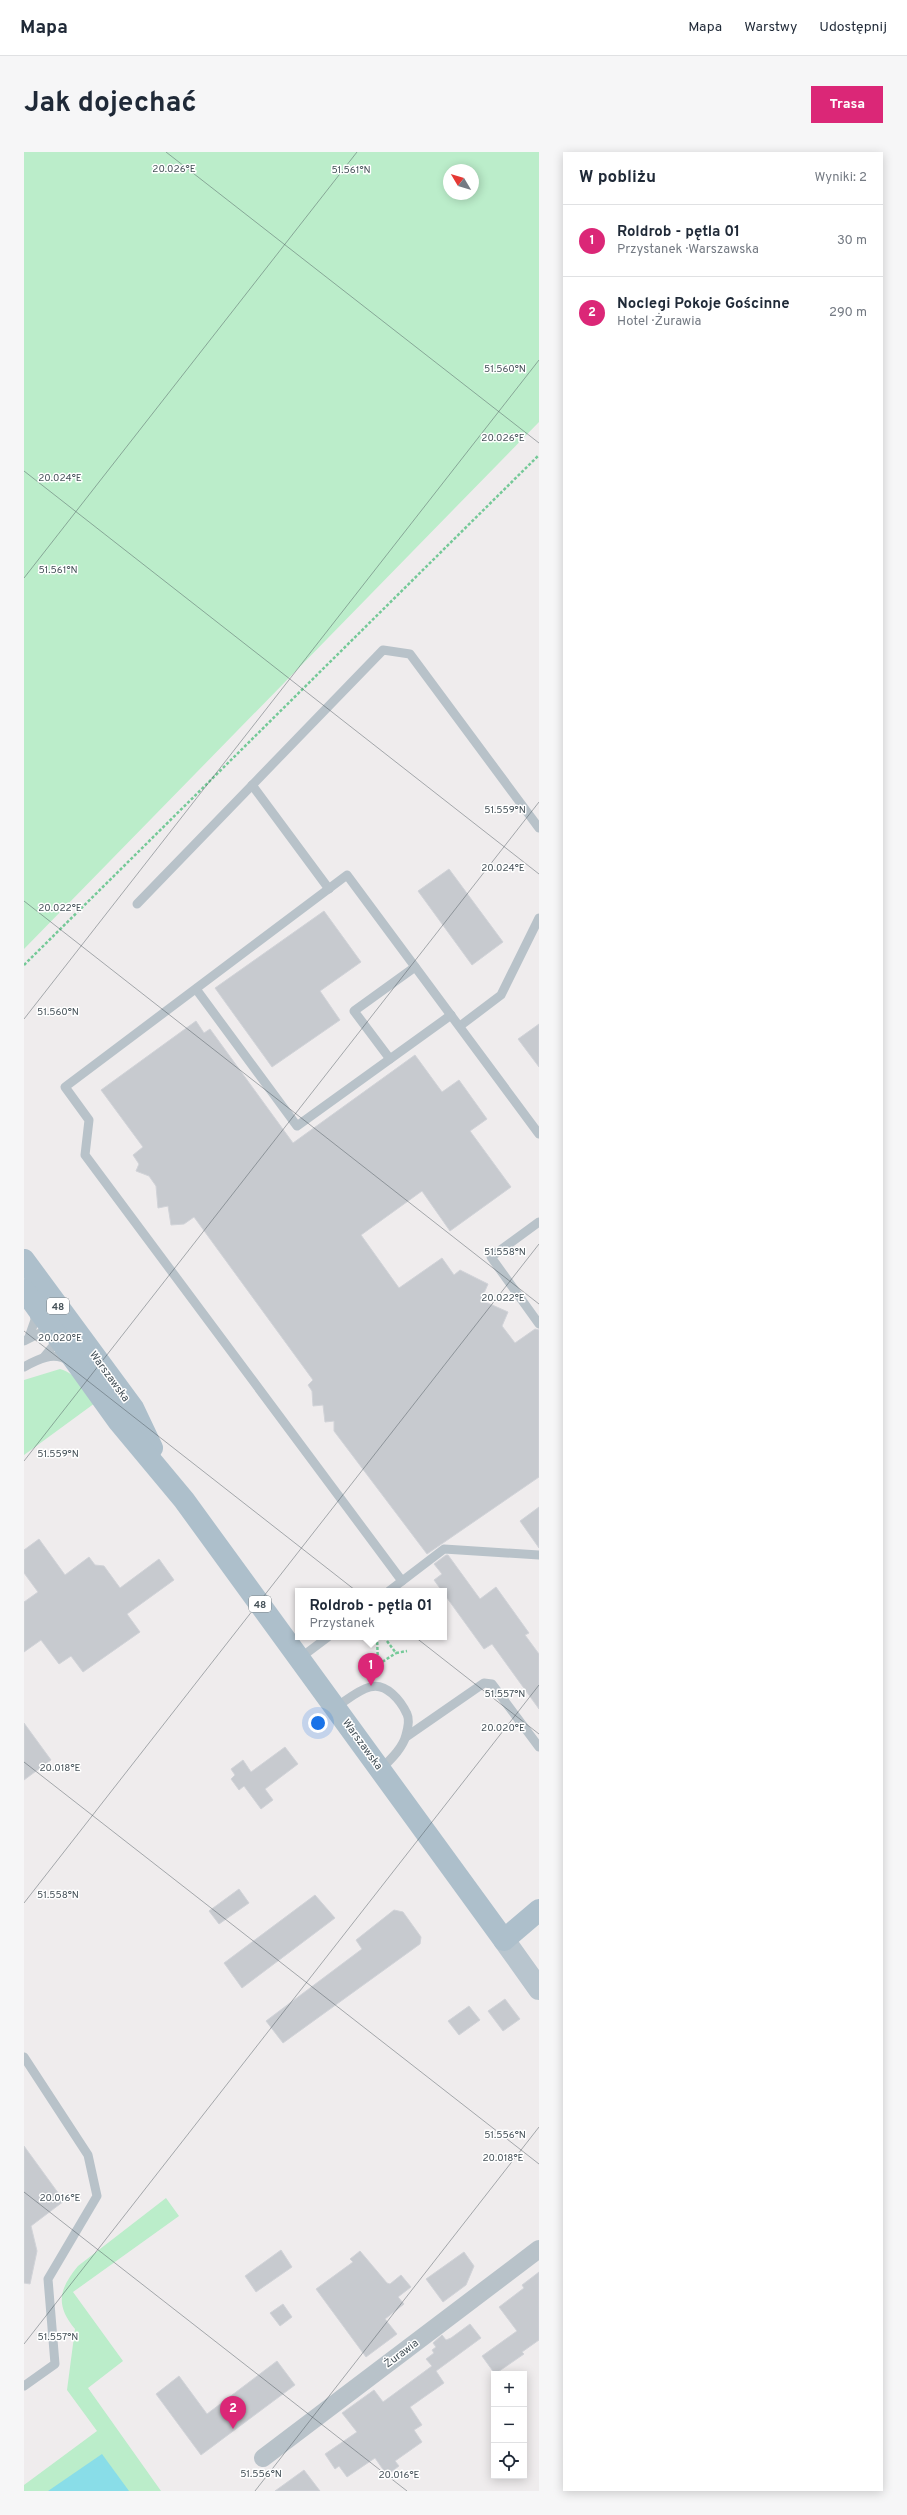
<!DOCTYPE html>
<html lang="pl">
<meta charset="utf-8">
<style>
:root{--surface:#fff;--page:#f6f6f7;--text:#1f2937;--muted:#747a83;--line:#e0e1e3;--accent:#db2777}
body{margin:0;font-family:Overpass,sans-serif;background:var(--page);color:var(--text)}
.controls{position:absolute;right:12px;bottom:12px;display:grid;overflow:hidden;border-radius:0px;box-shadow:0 2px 10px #0003}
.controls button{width:36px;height:36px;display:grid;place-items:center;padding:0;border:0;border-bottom:1px solid var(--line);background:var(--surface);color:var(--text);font:20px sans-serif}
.compass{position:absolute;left:419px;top:12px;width:36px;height:36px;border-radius:50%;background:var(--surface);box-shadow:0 2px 10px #0003;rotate:308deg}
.you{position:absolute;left:294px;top:1571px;width:14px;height:14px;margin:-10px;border:3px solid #fff;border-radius:50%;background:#1a73e8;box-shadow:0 0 0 6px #1a73e833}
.badge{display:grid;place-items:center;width:26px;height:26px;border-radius:50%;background:var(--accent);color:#fff;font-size:13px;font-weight:700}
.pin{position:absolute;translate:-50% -33px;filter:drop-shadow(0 1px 2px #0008)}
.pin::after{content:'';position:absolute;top:21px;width:14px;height:12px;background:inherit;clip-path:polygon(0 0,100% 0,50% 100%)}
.popup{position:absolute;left:271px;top:1436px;width:152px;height:52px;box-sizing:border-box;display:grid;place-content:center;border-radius:0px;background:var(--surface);filter:drop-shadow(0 1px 3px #0005);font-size:13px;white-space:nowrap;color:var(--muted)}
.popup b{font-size:15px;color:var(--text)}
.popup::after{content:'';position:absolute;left:50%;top:100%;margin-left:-8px;border:8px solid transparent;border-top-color:var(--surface)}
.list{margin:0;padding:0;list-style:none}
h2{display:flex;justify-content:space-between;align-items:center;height:52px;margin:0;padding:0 16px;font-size:17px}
h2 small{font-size:13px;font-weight:400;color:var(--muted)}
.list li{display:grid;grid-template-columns:26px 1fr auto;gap:12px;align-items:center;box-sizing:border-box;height:72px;padding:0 16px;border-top:1px solid var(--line)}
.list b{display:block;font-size:15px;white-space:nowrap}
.list p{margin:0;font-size:13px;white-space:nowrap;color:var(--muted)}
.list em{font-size:13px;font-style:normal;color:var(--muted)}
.icon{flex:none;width:22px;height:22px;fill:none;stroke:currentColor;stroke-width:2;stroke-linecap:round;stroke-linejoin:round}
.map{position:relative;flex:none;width:515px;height:2339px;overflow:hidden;border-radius:0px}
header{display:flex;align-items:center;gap:24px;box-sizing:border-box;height:56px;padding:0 20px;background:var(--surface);border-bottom:1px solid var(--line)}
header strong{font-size:19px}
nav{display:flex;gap:22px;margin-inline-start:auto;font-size:14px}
.intro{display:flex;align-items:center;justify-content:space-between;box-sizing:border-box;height:96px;padding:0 24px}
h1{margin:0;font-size:28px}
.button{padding:10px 18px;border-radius:0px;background:var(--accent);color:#fff;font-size:14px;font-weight:700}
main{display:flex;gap:24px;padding:0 24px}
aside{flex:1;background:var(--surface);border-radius:0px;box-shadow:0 2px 10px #0003}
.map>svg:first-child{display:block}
.green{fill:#bbedca;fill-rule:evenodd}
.water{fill:#89dde8}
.building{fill:#c7cacf;stroke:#d1d3d8}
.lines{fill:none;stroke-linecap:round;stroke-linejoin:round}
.path{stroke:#75c998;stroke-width:2.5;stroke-dasharray:3 2;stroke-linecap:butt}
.lane{stroke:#b8c2c9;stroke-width:9}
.street{stroke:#b8c2c9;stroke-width:18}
.secondary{stroke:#b8c5ce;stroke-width:22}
.primary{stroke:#adbfcb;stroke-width:22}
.ticks{fill:none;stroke:#465259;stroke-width:1;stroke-opacity:0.45}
.labels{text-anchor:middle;stroke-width:3;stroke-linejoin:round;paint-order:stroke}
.shield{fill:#fff;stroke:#7e868b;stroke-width:1}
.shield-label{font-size:10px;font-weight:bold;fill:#465259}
.street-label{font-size:11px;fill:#465259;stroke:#fff}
.ticks-label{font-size:10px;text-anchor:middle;fill:#465259;stroke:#fff;stroke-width:3;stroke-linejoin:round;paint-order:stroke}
</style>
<header>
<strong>Mapa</strong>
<nav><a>Mapa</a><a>Warstwy</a><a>Udostępnij</a></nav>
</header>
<div class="intro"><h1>Jak dojechać</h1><a class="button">Trasa</a></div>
<main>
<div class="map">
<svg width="515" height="2339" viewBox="0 0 515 2339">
<rect width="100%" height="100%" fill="#efeced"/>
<g class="green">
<path d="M0 0H515V270L0 797ZM425 18H449V42H425Z"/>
<path d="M36 1217C53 1222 61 1237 71 1251L0 1303V1228Z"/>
<path d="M142 2046 155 2064 49 2140 99 2209 64 2236 137 2339H0V2333L73 2279 43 2238 51 2177C31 2153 35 2137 54 2114Z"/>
</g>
<polygon class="water" points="78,2302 105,2339 24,2339"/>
<g class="building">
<polygon points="425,717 479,790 448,813 394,739"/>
<polygon points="300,759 337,810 296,839 316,868 248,915 191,836"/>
<polygon points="172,869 180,881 186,877 269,991 391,903 418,940 435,928 463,967 446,979 487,1035 426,1079 398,1039 337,1083 375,1136 418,1106 430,1123 436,1118 464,1132 457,1148 484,1160 478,1174 491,1191 511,1177 515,1178 515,1325 403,1402 310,1279 310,1269 301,1270 299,1253 289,1254 288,1239 284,1233 289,1228 170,1065 160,1072 147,1073 144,1054 134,1056 132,1034 125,1024 112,1019 115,1012 109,1003 119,995 77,938"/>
<polygon points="515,872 515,915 494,887"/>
<polygon points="515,1355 515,1396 496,1369"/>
<polygon points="15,1387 41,1423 65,1405 71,1413 80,1414 96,1436 135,1407 150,1428 103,1462 116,1480 59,1520 47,1504 35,1512 17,1488 0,1500 0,1450 14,1440 0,1421 0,1398"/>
<polygon points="422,1403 424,1403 456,1447 472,1435 505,1481 501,1483 515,1502 515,1557 468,1492 460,1497 410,1428 418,1422 410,1412"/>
<polygon points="0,1571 27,1608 0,1628"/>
<polygon points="261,1595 274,1612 241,1637 249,1648 237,1657 220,1634 215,1638 207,1627 211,1623 207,1617 219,1608 227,1620"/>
<polygon points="215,1737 225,1751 195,1772 185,1759"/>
<polygon points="291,1743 311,1766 218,1836 200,1811"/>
<polygon points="370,1758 379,1760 397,1785 396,1792 259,1891 242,1869 338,1797 332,1788"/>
<polygon points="481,1847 496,1867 479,1879 464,1859"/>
<polygon points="445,1854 456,1868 435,1883 424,1869"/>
<polygon points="0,1994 40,2049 7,2074 13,2099 6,2132 0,2131"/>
<polygon points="257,2098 268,2115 232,2140 221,2124"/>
<polygon points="336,2099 363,2131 366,2132 377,2123 387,2135 374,2145 380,2152 361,2167 373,2182 342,2205 292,2137 329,2110 326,2107"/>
<polygon points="440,2100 450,2114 442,2133 419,2150 402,2127"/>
<polygon points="515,2120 515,2188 498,2200 500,2202 471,2222 458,2204 493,2179 475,2155 500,2136 498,2133"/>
<polygon points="259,2152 268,2165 256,2174 246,2161"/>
<polygon points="446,2172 457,2186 412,2219 420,2231 386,2255 398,2273 390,2278 398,2290 371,2309 375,2314 363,2323 351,2306 323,2325 315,2314 311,2317 301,2302 333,2280 318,2261 350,2238 359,2250 408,2214 402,2207 410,2201 408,2198 412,2195 409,2191 418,2183 422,2188 427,2186"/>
<polygon points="253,2209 271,2233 177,2303 132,2242 155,2224 183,2262"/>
<polygon points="280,2318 296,2339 251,2339"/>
</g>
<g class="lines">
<g class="path">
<polyline points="0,813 515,303"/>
<polyline points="353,1485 354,1512"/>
<polyline points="360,1485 372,1501 383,1499"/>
<polyline points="346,1518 372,1501"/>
</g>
<g class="lane">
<polyline points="228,633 305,737"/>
<polyline points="113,752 359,498 386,502 515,676"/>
<polyline points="172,837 273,974 427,863"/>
<polyline points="436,874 477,843 515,766"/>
<polyline points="366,907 330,859 391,815"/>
<polyline points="515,1070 467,1105 515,1172"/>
<polyline points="5,1185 11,1168 10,1160"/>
<polyline points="0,1189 18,1180 27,1181"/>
<polyline points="20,1205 29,1194 31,1183"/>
<path d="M0 1215C14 1207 30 1199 45 1209"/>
<polyline points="378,1429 61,1003 65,968 41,935 323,723 515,982"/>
<polyline points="365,1439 420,1397 515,1403"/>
<polyline points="276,1506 304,1485"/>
<path d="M312 1555C323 1548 334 1538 346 1535 362 1530 377 1549 383 1562 386 1568 384 1576 382 1583 379 1596 366 1608 357 1617"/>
<polyline points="382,1585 460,1531 468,1532 515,1595"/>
<polyline points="0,1905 64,2003 73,2044 24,2127 31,2212 0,2234"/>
</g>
<polyline class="street" points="239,2306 515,2097"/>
<polyline class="secondary" points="480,1788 515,1837"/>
<g class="primary">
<polyline points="0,1108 109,1256 128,1296"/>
<polyline points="0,1138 95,1270 160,1348 480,1788 515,1758"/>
</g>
</g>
<path class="ticks" d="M142 0 515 291M0 319 515 722M0 426 333 0M0 749 515 1152M0 867 515 208M0 1179 515 1582M0 1309 515 650M0 1610 515 2012M0 1751 515 1092M0 2040 383 2339M0 2192 515 1533M231 2339 515 1975"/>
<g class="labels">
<g class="shield">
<rect x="23" y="1146" width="22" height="16" rx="3"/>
<rect x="225" y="1444" width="22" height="16" rx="3"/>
</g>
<g class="shield-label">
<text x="34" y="1158">48</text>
<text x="236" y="1456">48</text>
</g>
<g class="street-label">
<text transform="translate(86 1224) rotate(54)" y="4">Warszawska</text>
<text transform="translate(339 1592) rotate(54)" y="4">Warszawska</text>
<text transform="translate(377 2201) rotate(-37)" y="4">Żurawia</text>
</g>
</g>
<g class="ticks-label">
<text x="150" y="20">20.026°E</text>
<text x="327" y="21">51.561°N</text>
<text x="481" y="220">51.560°N</text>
<text x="479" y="289">20.026°E</text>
<text x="36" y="329">20.024°E</text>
<text x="34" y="421">51.561°N</text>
<text x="481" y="661">51.559°N</text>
<text x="479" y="719">20.024°E</text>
<text x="36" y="759">20.022°E</text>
<text x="34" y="863">51.560°N</text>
<text x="481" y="1103">51.558°N</text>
<text x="479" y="1149">20.022°E</text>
<text x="36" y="1189">20.020°E</text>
<text x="34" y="1305">51.559°N</text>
<text x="481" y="1545">51.557°N</text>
<text x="479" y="1579">20.020°E</text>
<text x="36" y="1619">20.018°E</text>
<text x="34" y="1746">51.558°N</text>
<text x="481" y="1986">51.556°N</text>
<text x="479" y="2009">20.018°E</text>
<text x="36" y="2049">20.016°E</text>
<text x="34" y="2188">51.557°N</text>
<text x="237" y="2325">51.556°N</text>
<text x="375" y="2326">20.016°E</text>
</g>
</svg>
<div class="controls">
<button>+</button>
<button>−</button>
<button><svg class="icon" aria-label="locate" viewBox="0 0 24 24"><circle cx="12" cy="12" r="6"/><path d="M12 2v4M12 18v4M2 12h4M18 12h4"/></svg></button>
</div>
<svg class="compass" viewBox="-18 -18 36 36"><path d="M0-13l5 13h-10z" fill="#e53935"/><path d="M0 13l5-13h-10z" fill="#747a83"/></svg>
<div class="you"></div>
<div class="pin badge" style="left:347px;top:1534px">1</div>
<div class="popup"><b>Roldrob - pętla 01</b>Przystanek</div>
<div class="pin badge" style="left:209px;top:2277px">2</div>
</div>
<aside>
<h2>W pobliżu<small>Wyniki: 2</small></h2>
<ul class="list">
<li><span class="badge">1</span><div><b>Roldrob - pętla 01</b><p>Przystanek · Warszawska</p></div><em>30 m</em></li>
<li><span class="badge">2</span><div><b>Noclegi Pokoje Gościnne</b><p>Hotel · Żurawia</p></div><em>290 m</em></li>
</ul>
</aside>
</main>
